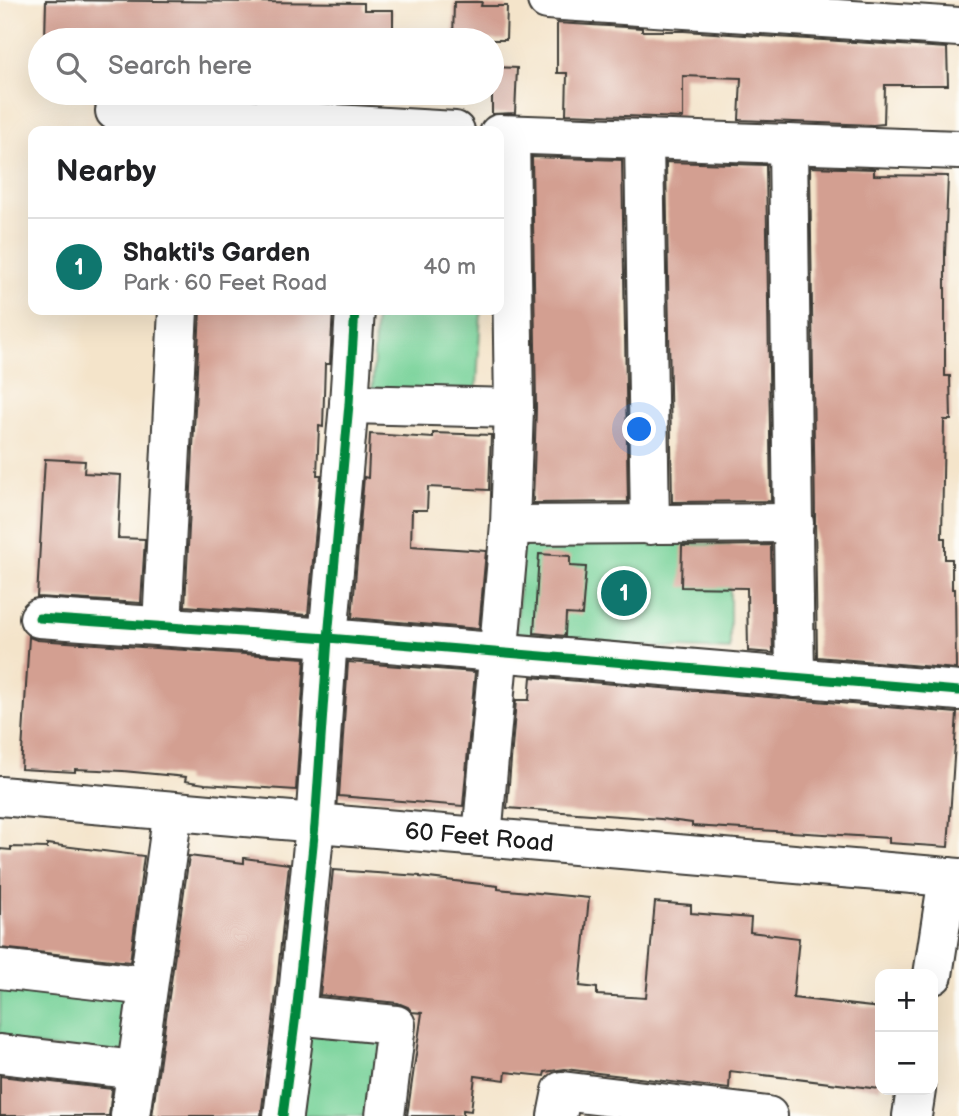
<!DOCTYPE html>
<meta charset="utf-8">
<style>
:root{--surface:#fff;--page:#f2f2f2;--text:#202124;--muted:#757577;--line:#e0e0e0;--accent:#0f766e}
body{margin:0;font-family:"Balsamiq Sans",sans-serif;background:var(--page);color:var(--text)}
.controls{position:absolute;right:21px;bottom:21px;display:grid;overflow:hidden;border-radius:14px;box-shadow:0 7px 28px #0002}
.controls button{width:63px;height:63px;display:grid;place-items:center;padding:0;border:0;border-bottom:2px solid var(--line);background:var(--surface);color:var(--text);font:35px sans-serif}
.you{position:absolute;left:640px;top:430px;width:24px;height:24px;margin:-18px;border:5px solid #fff;border-radius:50%;background:#1a73e8;box-shadow:0 0 0 10px #1a73e833}
.badge{display:grid;place-items:center;width:46px;height:46px;border-radius:50%;background:var(--accent);color:#fff;font-size:23px;font-weight:700}
.pin{position:absolute;translate:-50% -50%;border:4px solid #fff;box-shadow:0 2px 7px #0006}
.list{margin:0;padding:0;list-style:none}
h2{display:flex;justify-content:space-between;align-items:center;height:91px;margin:0;padding:0 28px;font-size:30px}
h2 small{font-size:23px;font-weight:400;color:var(--muted)}
.list li{display:grid;grid-template-columns:46px 1fr auto;gap:21px;align-items:center;box-sizing:border-box;height:98px;padding:0 28px;border-top:2px solid var(--line)}
.list b{display:block;font-size:26px;white-space:nowrap}
.list p{margin:0;font-size:23px;white-space:nowrap;color:var(--muted)}
.list em{font-size:23px;font-style:normal;color:var(--muted)}
.icon{flex:none;width:38px;height:38px;fill:none;stroke:currentColor;stroke-width:2;stroke-linecap:round;stroke-linejoin:round}
.map{position:relative;flex:none;width:959px;height:1116px;overflow:hidden}
.search{position:absolute;background:var(--surface);box-shadow:0 7px 28px #0002;left:28px;top:28px;width:476px;height:77px;display:flex;align-items:center;gap:18px;box-sizing:border-box;padding:0 24px;border-radius:38px;color:var(--muted);font-size:26px}
.panel{position:absolute;background:var(--surface);box-shadow:0 7px 28px #0002;left:28px;top:126px;width:476px;height:189px;border-radius:14px}
.map>svg:first-child{display:block}
.park{fill:#77d299;stroke:#4a775a;stroke-width:2}
.building{fill:#d39f91}
.lines{fill:none;stroke-linecap:round;stroke-linejoin:round}
.minor-casing{stroke:#3c3a36;stroke-width:42}
.major-casing{stroke:#3c3a36;stroke-width:42}
.minor{stroke:#fff;stroke-width:38}
.major{stroke:#fff;stroke-width:38}
.cycleway-casing{stroke:#fdfcf7;stroke-width:13}
.cycleway{stroke:#00873e;stroke-width:9}
.labels{text-anchor:middle;stroke-width:7;stroke-linejoin:round;paint-order:stroke}
.street-label{font-size:24px;fill:#1c1c1c;stroke:#fdfcf7}
</style>
<div class="map">
<svg width="959" height="1116" viewBox="0 0 959 1116">
<rect width="100%" height="100%" fill="#fdfcf7"/>
<filter id="ink" filterUnits="userSpaceOnUse"><feTurbulence type="fractalNoise" baseFrequency=".0143" numOctaves="2"/><feDisplacementMap in="SourceGraphic" scale="14" xChannelSelector="R" yChannelSelector="G"/><feConvolveMatrix kernelMatrix="1 2 1 2 8 2 1 2 1" color-interpolation-filters="sRGB"/></filter>
<filter id="wash" filterUnits="userSpaceOnUse"><feTurbulence type="fractalNoise" baseFrequency=".00686" numOctaves="4" result="noise"/><feDisplacementMap in="SourceGraphic" scale="28" xChannelSelector="R" yChannelSelector="G"/><feGaussianBlur stdDeviation="1.57" result="paint"/><feColorMatrix in="noise" values="0 0 0 0 0 0 0 0 0 0 0 0 0 0 0 0 0 1.4 0 .05"/><feComposite in="paint" operator="in"/></filter>
<g filter="url(#wash)">
<rect width="100%" height="100%" fill="#f4e4ca"/>
<g class="park">
<polygon points="376,310 481,310 476,403 372,398"/>
<polygon points="522,540 730,544 730,650 516,642"/>
<polygon points="0,980 134,996 126,1057 0,1041"/>
<polygon points="309,1030 382,1041 370,1116 296,1116"/>
</g>
<g id="blocks">
<g class="building">
<polygon points="46,0 364,3 364,10 393,10 393,40 45,40"/>
<polygon points="454,2 482,2 481,6 507,6 506,40 453,40"/>
<polygon points="557,23 642,28 642,31 684,31 947,48 948,85 885,85 884,124 873,125 739,120 741,78 683,76 683,118 566,114 567,73 557,73"/>
<polygon points="492,67 517,68 515,113 492,114"/>
<polygon points="532,157 622,160 628,502 533,503 536,408"/>
<polygon points="666,162 766,165 771,501 672,502"/>
<polygon points="810,167 874,169 874,175 948,176 945,252 945,376 950,376 951,420 944,420 942,538 945,538 945,559 952,559 952,589 955,589 956,669 817,657"/>
<polygon points="200,310 333,310 330,364 325,364 323,427 319,426 317,475 321,475 308,615 185,606"/>
<polygon points="433,433 491,435 489,490 428,487 427,510 412,510 411,546 486,551 479,629 352,618 364,477 368,478 370,434 433,438"/>
<polygon points="45,459 85,461 84,473 121,475 118,538 145,539 141,603 37,597"/>
<polygon points="771,545 773,653 748,651 747,588 681,587 682,546"/>
<polygon points="539,554 570,556 570,566 586,567 582,615 566,614 565,636 534,633"/>
<polygon points="29,637 37,640 305,658 296,790 205,784 185,781 186,777 123,771 75,769 75,772 21,769"/>
<polygon points="348,662 475,672 463,806 339,796"/>
<polygon points="531,677 957,713 948,847 889,843 889,838 692,826 692,823 661,819 507,808 516,700 529,700"/>
<polygon points="47,844 144,856 130,962 0,948 0,849 11,850 11,847 47,848"/>
<polygon points="189,856 244,863 244,858 289,864 274,1013 261,1116 152,1116"/>
<polygon points="333,870 420,876 420,877 498,886 498,889 589,898 580,986 597,988 597,995 646,998 655,902 691,905 691,913 751,918 750,932 799,938 793,998 880,1008 880,1089 730,1071 729,1089 565,1069 545,1072 544,1076 506,1072 505,1080 475,1076 471,1111 463,1110 463,1116 407,1116 422,1013 412,1012 408,1007 398,1003 320,995"/>
<polygon points="0,1076 112,1089 109,1116 0,1116"/>
</g>
</g>
</g>
<g filter="url(#ink)">
<use href="#blocks" fill-opacity="0" stroke="#3c3a36" stroke-width="2"/>
<g class="lines">
<g class="minor-casing">
<g id="minor">
<polyline points="547,0 959,27"/>
<polyline points="115,111 455,131"/>
<polyline points="499,134 959,150"/>
<polyline points="644,140 650,525"/>
<polyline points="788,145 795,678"/>
<polyline points="349,404 514,408"/>
<polyline points="510,525 794,523"/>
<polyline points="39,618 328,638 959,691"/>
<polyline points="162,626 178,310"/>
<polyline points="482,837 510,525 514,408 510,135"/>
<polyline points="0,969 148,986"/>
<polyline points="933,975 948,877"/>
<polyline points="296,1015 396,1025 385,1116"/>
<polyline points="0,1054 136,1070"/>
<polyline points="130,1116 173,811"/>
<polyline points="283,1116 296,1015 315,825 328,638 349,404 355,310"/>
<polyline points="557,1116 562,1091 768,1116"/>
<polyline points="912,1116 916,1090"/>
</g>
</g>
<g class="major-casing">
<g id="major">
<path id="s1" d="M0 796 959 878"/>
</g>
</g>
<use href="#minor" class="minor"/>
<use href="#major" class="major"/>
<g class="cycleway-casing">
<g id="cycleway">
<polyline points="39,618 328,638 959,691"/>
<polyline points="283,1116 296,1015 315,825 328,638 349,404 355,310"/>
</g>
</g>
<use href="#cycleway" class="cycleway"/>
</g>
</g>
<g class="labels">
<g class="street-label">
<text dy="8" stroke="none"><textPath href="#s1" startOffset="481">60 Feet Road</textPath></text>
</g>
</g>
</svg>
<div class="controls">
<button>+</button>
<button>−</button>
</div>
<div class="you"></div>
<div class="pin badge" style="left:624px;top:593px">1</div>
<div class="search"><svg class="icon" aria-label="search" viewBox="0 0 24 24"><circle cx="10" cy="10" r="6"/><path d="M15 15l6 6"/></svg>Search here</div>
<section class="panel">
<h2>Nearby<small></small></h2>
<ul class="list">
<li><span class="badge">1</span><div><b>Shakti's Garden</b><p>Park · 60 Feet Road</p></div><em>40 m</em></li>
</ul>
</section>
</div>
